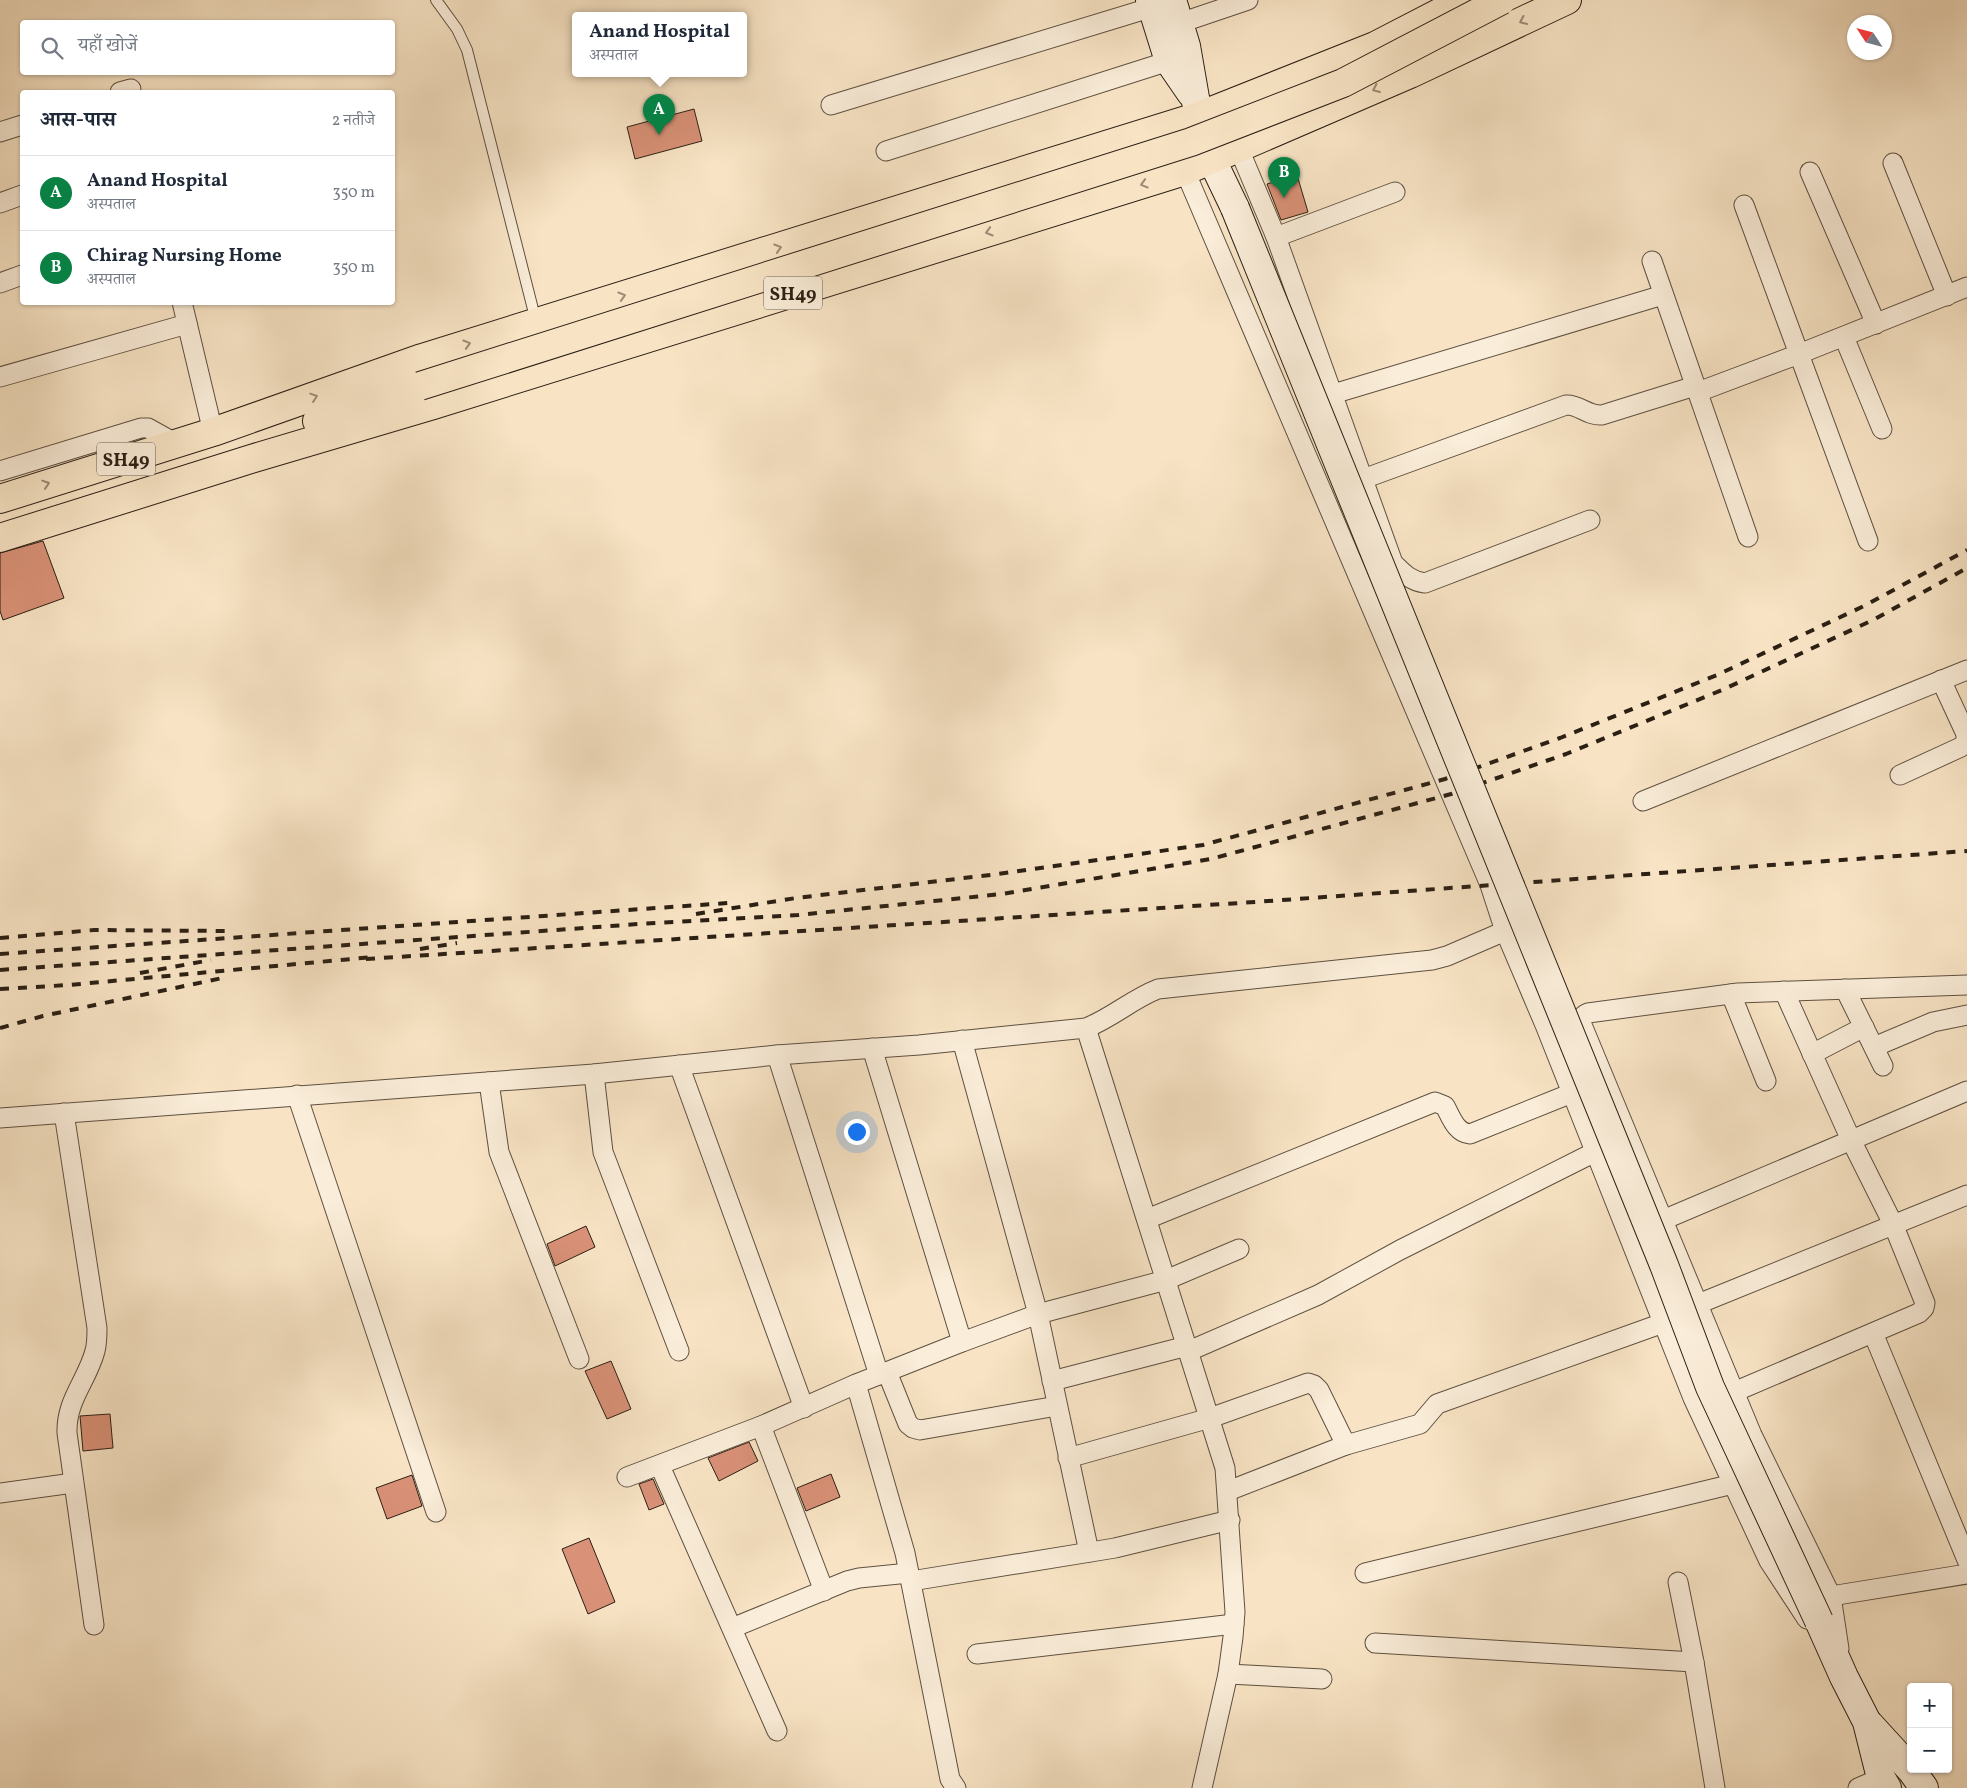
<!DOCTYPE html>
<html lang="hi">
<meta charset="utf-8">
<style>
:root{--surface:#fff;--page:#f6f6f7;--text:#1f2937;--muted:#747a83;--line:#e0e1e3;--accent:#0b8043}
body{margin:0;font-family:Vollkorn,"Noto Serif Devanagari",serif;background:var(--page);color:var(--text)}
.controls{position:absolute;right:15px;bottom:15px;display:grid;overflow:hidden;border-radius:5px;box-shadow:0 1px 4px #0004}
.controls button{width:45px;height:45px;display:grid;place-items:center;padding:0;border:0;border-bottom:1px solid var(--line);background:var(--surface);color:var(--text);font:25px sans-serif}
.compass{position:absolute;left:1847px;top:15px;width:45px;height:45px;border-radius:50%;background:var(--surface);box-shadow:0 1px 4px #0004;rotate:306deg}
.you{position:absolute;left:856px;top:1131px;width:18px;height:18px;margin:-12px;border:4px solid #fff;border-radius:50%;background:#1a73e8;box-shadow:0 0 0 8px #1a73e833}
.badge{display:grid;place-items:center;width:32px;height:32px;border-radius:50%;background:var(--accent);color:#fff;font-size:16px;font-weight:700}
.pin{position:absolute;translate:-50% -41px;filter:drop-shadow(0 1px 2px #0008)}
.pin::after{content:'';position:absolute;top:26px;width:18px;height:15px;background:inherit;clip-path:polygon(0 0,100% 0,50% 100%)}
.popup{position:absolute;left:572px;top:12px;width:175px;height:65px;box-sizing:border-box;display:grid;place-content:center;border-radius:5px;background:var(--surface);filter:drop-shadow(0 1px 4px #0005);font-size:16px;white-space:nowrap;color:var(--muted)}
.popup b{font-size:19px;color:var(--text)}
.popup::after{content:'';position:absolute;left:50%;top:100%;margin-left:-10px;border:10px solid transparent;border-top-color:var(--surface)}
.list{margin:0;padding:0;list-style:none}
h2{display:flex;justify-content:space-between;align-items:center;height:65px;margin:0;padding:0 20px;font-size:21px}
h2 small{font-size:16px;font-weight:400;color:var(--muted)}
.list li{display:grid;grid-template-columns:32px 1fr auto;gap:15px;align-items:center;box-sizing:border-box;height:75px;padding:0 20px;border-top:1px solid var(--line)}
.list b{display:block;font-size:19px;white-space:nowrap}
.list p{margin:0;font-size:16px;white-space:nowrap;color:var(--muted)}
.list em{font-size:16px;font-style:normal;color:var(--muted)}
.icon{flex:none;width:28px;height:28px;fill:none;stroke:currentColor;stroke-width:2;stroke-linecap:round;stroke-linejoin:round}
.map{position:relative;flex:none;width:1967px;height:1788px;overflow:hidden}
.search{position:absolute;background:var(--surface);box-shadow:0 1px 4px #0004;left:20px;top:20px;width:375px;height:55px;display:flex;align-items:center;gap:12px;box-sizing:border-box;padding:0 18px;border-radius:5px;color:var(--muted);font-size:19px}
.panel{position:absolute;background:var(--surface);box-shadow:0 1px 4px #0004;left:20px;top:90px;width:375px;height:215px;border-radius:5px}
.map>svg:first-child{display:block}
.building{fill:#d99177;stroke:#2b1f14}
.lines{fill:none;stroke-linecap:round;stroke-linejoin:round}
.lane-casing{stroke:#5e5040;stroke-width:12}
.street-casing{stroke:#5e5040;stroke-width:21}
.secondary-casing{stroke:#2b1f14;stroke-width:30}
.primary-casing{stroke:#2b1f14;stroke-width:30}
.lane{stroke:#faedd9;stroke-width:10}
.street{stroke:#faedd9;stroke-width:19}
.secondary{stroke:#faedd9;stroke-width:28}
.primary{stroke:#f8e4c5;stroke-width:28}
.rail{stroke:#2b1f14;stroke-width:4;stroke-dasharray:9 9;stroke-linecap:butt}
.secondary-bridge-casing{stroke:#2b1f14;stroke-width:30;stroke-linecap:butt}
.primary-bridge-casing{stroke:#2b1f14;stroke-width:30;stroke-linecap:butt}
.secondary-bridge{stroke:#faedd9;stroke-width:28}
.primary-bridge{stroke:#f8e4c5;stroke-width:28}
.oneway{stroke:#9c8b75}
.labels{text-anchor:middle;stroke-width:4;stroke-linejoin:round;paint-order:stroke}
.shield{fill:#faedd9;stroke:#695d4f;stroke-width:1}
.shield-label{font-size:19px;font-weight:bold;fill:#2b1f14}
</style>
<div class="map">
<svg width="1967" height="1788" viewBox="0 0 1967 1788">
<rect width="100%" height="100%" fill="#f8e4c5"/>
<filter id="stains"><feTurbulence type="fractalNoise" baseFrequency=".004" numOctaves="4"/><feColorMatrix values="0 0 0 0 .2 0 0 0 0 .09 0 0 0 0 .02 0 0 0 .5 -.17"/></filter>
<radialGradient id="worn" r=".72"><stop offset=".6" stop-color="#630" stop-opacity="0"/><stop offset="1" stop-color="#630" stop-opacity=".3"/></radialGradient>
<g class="building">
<polygon points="694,109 702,141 635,159 627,127"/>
<polygon points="1297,175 1308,212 1281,220 1267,184"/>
<polygon points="43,541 64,598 3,620 0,611 0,553"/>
<polygon points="586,1226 595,1247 555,1266 547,1244"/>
<polygon points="611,1361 631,1409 607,1419 585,1371"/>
<polygon points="110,1414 113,1448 83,1451 80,1416"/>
<polygon points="749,1442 758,1461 719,1481 708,1458"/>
<polygon points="831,1474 840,1497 806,1511 797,1488"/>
<polygon points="412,1475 422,1506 387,1519 376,1488"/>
<polygon points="653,1479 664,1504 649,1510 639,1484"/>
<polygon points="589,1538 615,1602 588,1614 562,1549"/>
</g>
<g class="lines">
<g class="lane-casing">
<polyline id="lane" points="436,0 457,29 467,50 536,321"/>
</g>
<g class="street-casing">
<g id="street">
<polyline points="1180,23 1248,0"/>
<polyline points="120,92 131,89"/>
<polyline points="831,105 1153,7"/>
<polyline points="0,132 22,125"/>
<path d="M1239 149 1276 237 1393 563C1403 573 1410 581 1425 583L1590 520"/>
<polyline points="886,151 1169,61"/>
<polyline points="1893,163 1947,296"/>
<polyline points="1185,171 1490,885 1505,931 1545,1025 1693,1398 1769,1561 1807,1619"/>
<polyline points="1810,172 1876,324"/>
<polyline points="0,203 22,195"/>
<polyline points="1744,205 1868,541"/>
<polyline points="1276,237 1395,192"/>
<polyline points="1652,261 1748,537"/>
<polyline points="0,283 22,275"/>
<polyline points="182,302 213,432"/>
<polyline points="1844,337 1882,429"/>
<polyline points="0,377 187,324"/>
<polyline points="1698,392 1799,354 1967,287"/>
<polyline points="1333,394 1663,295"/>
<polyline points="0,471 141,428 148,428 175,443"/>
<path d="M1363 479 1566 405C1579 404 1587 416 1602 415L1695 386"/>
<polyline points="1900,775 1961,747 1966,742 1966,734 1941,680"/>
<polyline points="1643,801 1967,670"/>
<polyline points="1845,989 1883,1066"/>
<polyline points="1731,994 1766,1081"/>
<polyline points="1086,1028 1225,1468 1235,1612 1233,1637 1228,1674 1202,1788"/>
<polyline points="962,1040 1038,1314 1089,1552"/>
<polyline points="1874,1047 1933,1022 1967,1015"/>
<polyline points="872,1048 962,1342"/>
<polyline points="1812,1054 1864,1027"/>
<polyline points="777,1055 879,1375"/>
<polyline points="679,1065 804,1408"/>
<polyline points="594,1074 603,1152 679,1351"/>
<polyline points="489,1082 499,1152 579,1359"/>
<polyline points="297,1095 436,1512"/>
<path d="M64 1113 97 1328C97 1336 97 1344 95 1351 87 1381 66 1400 67 1433L94 1625"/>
<path d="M0 1118 594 1074 777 1055 919 1045 1086 1028C1112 1018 1132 999 1158 989L1432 960 1447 956 1505 931"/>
<path d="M1147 1219 1435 1102 1445 1106C1451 1117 1456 1133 1470 1134L1572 1093"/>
<polyline points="1663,1220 1967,1091"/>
<polyline points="1698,1304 1967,1195"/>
<polyline points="1873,1333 1967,1560"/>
<polyline points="1189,1351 1318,1295 1400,1250 1595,1152"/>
<polyline points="887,1372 908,1424 913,1428 920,1430 1057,1406"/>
<polyline points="1052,1381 1187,1346"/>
<polyline points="856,1384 905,1553 950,1779 956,1788"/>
<polyline points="1734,1392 1919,1313 1924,1308 1925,1303 1893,1224 1851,1140 1784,991"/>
<polyline points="761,1426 824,1591"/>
<polyline points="1068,1458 1210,1418 1308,1383 1314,1385 1319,1390 1346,1445"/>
<polyline points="660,1466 777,1731"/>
<polyline points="627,1477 761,1426 856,1384 962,1342 1038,1314 1166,1280 1239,1249"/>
<polyline points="1228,1491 1346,1445 1420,1424 1437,1404 1663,1323"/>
<polyline points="0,1493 73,1483"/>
<polyline points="1365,1573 1733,1484"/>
<polyline points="911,1581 1115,1548 1230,1520"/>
<polyline points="1678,1582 1694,1662 1715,1788"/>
<polyline points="1831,1596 1967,1574"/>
<polyline points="732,1628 847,1581 859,1578 909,1573"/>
<polyline points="1375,1643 1694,1662"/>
<path d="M1839 1649 1831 1596 1752 1435 1582 1025C1581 1019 1582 1015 1588 1013L1738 993 1967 985"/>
<polyline points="977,1654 1234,1624"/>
<polyline points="1228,1674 1322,1679"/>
<polyline points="1858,1788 1881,1778"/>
</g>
</g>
<g class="secondary-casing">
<g id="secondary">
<polyline points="1150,0 1169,61 1191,93"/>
<polyline points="1172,0 1186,46 1195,98 1212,160 1235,208"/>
<polyline points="1819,1621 1844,1677 1867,1722 1881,1778 1887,1788"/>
<polyline points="1870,1725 1912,1771 1924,1788"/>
</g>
</g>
<g class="primary-casing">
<g id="primary">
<polyline points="317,421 420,386"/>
<polyline points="0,499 213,432 422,358 1199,116 1375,46 1464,0"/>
<polyline points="0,538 251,459 433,405 1185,171 1410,74 1567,0"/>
</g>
</g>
<use href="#lane" class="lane"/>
<use href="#street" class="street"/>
<use href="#secondary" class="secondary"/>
<use href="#primary" class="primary"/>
<g class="rail">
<polyline points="696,914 796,898 998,874 1203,845 1445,779 1560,738 1717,675 1864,606 1967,550"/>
<polyline points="0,938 94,930 225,931"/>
<polyline points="420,949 457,943"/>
<polyline points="0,954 728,903"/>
<polyline points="366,959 1255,902 1967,851"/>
<polyline points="0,970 639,924 798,915 1002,894 1211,859 1451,794 1566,754 1722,690 1873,620 1967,568"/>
<polyline points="140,973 211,960"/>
<polyline points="0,989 69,985 373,957"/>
<polyline points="0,1028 43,1016 227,977"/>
</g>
<g class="secondary-bridge-casing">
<polyline id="secondary-bridge" points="1235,208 1664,1265 1710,1387 1819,1621"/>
</g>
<g class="primary-bridge-casing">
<polyline id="primary-bridge" points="420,386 1191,142 1343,83 1502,0"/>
</g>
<use href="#secondary-bridge" class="secondary-bridge"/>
<use href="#primary-bridge" class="primary-bridge"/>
</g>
<defs><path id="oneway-chevron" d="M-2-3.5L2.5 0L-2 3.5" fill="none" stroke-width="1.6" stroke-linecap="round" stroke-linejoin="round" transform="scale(1.25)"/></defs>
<g class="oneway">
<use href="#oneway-chevron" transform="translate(1523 21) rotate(155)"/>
<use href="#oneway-chevron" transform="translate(1376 89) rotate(156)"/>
<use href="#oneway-chevron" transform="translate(1144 184) rotate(163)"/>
<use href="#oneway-chevron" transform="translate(989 232) rotate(163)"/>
<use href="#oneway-chevron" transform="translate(778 248) rotate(-17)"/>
<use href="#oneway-chevron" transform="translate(622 296) rotate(-17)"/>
<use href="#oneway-chevron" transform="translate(467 344) rotate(-17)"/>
<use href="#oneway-chevron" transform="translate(314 397) rotate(-19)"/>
<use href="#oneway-chevron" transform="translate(46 484) rotate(-18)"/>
</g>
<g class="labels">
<g class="shield">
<rect x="764" y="276.5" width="58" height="33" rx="4"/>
<rect x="97" y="442.5" width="58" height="33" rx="4"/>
</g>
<g class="shield-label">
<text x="793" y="300">SH49</text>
<text x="126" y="466">SH49</text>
</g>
</g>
<rect width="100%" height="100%" filter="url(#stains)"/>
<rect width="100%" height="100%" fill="url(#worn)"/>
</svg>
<div class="controls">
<button>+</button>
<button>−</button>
</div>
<svg class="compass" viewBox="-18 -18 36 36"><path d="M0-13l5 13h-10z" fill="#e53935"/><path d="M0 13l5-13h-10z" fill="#747a83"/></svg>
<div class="you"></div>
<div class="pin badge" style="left:659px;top:135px">A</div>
<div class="popup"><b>Anand Hospital</b>अस्पताल</div>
<div class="pin badge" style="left:1284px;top:198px">B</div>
<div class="search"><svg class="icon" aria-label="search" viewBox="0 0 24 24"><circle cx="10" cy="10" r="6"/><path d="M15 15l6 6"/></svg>यहाँ खोजें</div>
<section class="panel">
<h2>आस-पास<small>2 नतीजे</small></h2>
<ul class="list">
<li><span class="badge">A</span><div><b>Anand Hospital</b><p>अस्पताल</p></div><em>350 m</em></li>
<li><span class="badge">B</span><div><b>Chirag Nursing Home</b><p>अस्पताल</p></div><em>350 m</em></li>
</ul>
</section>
</div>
